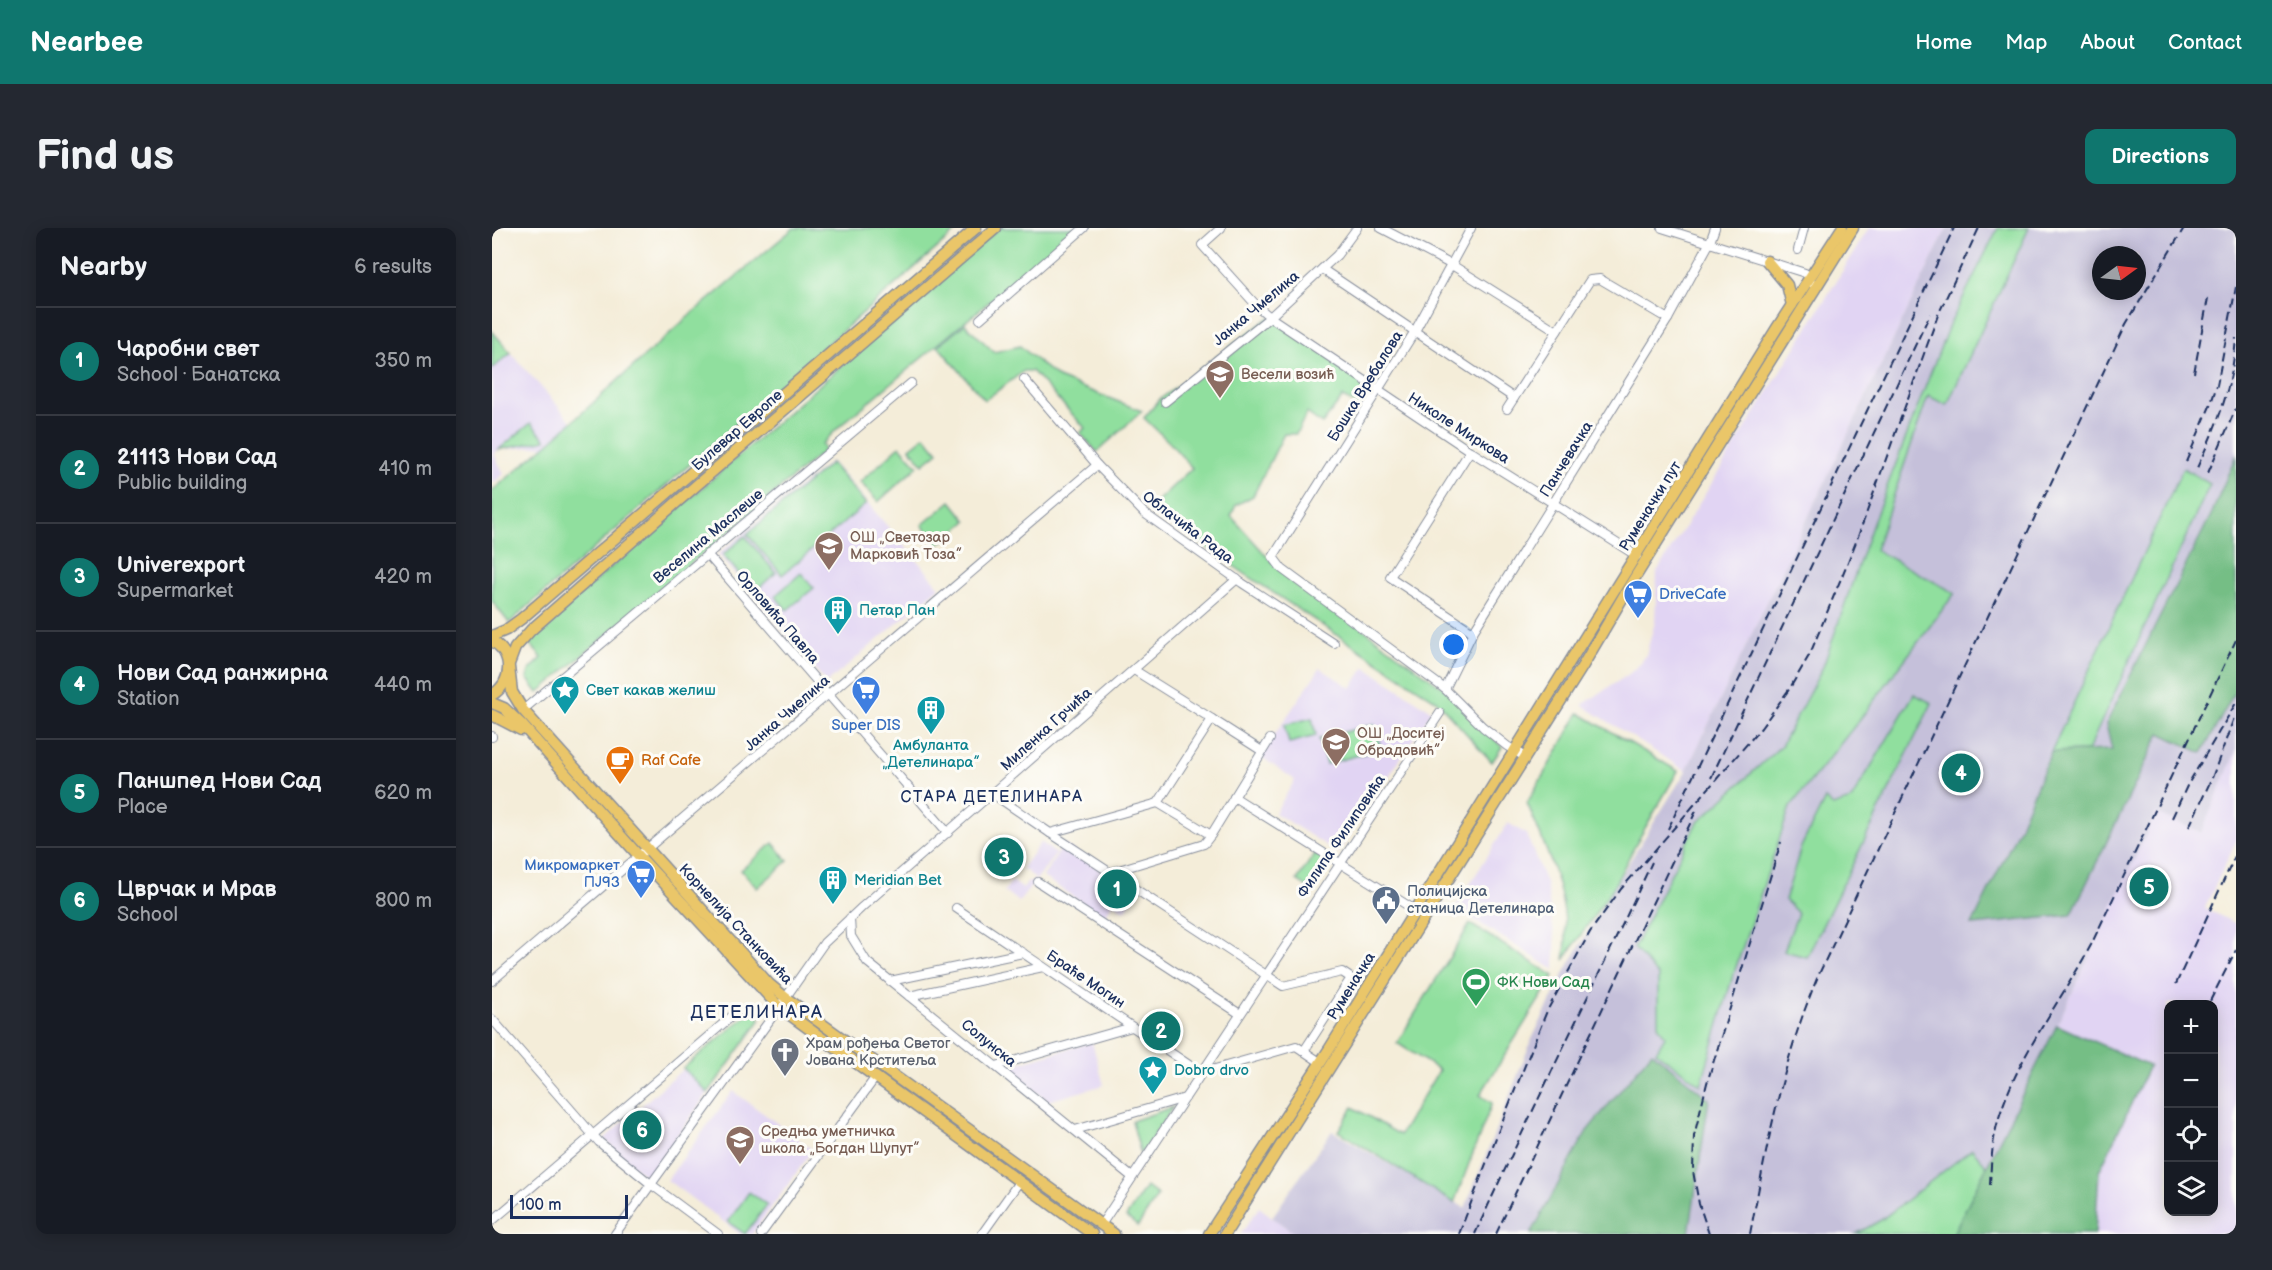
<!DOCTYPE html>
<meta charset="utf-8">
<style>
:root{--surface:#171b24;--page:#242831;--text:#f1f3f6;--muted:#9ea1a6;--line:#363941;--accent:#0f766e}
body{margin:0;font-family:"Balsamiq Sans",sans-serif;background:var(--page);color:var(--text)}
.controls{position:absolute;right:18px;bottom:18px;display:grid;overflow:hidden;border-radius:12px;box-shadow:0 3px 15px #0003}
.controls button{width:54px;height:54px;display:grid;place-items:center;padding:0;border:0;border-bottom:2px solid var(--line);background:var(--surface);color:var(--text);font:30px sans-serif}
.compass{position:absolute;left:1600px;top:18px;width:54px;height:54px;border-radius:50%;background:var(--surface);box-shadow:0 3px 15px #0003;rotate:75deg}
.scale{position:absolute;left:18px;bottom:15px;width:118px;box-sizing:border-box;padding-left:6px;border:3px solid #1b2f5e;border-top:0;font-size:16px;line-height:21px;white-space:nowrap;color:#1b2f5e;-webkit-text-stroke:4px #fdfcf7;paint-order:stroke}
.you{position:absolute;left:962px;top:417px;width:21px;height:21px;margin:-15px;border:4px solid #fff;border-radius:50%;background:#1a73e8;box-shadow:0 0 0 9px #1a73e833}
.badge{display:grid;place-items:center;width:39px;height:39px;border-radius:50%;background:var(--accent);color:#fff;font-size:20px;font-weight:700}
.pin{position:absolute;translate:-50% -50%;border:3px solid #fff;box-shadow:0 2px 6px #0006}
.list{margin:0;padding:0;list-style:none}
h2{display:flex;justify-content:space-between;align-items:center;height:78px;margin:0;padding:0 24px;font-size:26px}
h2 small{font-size:20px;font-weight:400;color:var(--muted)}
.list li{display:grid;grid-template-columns:39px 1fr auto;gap:18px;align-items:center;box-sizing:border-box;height:108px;padding:0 24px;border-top:2px solid var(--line)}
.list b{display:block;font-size:22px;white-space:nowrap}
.list p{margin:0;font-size:20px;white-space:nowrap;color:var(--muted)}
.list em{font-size:20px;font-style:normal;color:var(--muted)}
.icon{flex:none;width:33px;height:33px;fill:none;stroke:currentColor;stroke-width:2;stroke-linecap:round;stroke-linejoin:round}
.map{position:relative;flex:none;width:1744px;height:1006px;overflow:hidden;border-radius:12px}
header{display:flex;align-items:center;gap:36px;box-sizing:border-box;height:84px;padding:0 30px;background:var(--accent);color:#fff}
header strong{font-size:28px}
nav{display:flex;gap:33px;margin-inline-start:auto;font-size:21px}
.intro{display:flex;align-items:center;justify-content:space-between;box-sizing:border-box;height:144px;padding:0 36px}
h1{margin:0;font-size:42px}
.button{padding:15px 27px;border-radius:12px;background:var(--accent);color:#fff;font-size:21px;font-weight:700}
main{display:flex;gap:36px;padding:0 36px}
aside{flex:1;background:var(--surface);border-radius:12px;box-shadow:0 3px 15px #0003}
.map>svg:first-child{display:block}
.built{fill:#e1d4f3;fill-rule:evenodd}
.industrial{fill:#c5c0da;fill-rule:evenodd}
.green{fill:#90df9e;stroke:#56877e;stroke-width:1.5}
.forest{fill:#74be85;stroke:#487672;stroke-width:1.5}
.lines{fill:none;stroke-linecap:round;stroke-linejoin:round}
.minor-casing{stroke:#888e9c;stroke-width:10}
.major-casing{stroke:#888e9c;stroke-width:13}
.minor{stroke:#fff;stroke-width:8}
.major{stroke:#eac669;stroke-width:10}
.rail{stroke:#1b2f5e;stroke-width:2;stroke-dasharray:9 4.5;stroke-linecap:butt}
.labels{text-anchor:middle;stroke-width:6;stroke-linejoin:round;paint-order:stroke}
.street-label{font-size:15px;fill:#1b2f5e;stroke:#fdfcf7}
.education-label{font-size:15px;fill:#785e54;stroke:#fdfcf7;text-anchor:start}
.shop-label{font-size:15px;fill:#366cbe;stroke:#fdfcf7;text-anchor:start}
.culture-label{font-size:15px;fill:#0d838f;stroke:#fdfcf7;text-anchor:start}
.food-label{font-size:15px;fill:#c56008;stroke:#fdfcf7;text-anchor:start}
.service-label{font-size:15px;fill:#4e5e75;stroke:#fdfcf7;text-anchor:start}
.leisure-label{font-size:15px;fill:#27864d;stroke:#fdfcf7;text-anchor:start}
.worship-label{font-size:15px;fill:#5b616d;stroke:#fdfcf7;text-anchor:start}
.neighbourhood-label{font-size:16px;letter-spacing:1.5px;fill:#1b2f5e;stroke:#fdfcf7}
.quarter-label{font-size:18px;letter-spacing:1.5px;fill:#1b2f5e;stroke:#fdfcf7}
</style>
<header>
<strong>Nearbee</strong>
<nav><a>Home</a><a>Map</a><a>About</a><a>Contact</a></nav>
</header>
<div class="intro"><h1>Find us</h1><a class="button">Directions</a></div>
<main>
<aside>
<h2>Nearby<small>6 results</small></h2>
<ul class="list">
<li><span class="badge">1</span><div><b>Чаробни свет</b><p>School · Банатска</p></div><em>350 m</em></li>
<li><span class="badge">2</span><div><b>21113 Нови Сад</b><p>Public building</p></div><em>410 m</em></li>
<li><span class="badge">3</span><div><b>Univerexport</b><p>Supermarket</p></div><em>420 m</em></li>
<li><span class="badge">4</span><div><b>Нови Сад ранжирна</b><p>Station</p></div><em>440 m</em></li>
<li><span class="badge">5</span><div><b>Паншпед Нови Сад</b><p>Place</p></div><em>620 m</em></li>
<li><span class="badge">6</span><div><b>Цврчак и Мрав</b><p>School</p></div><em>800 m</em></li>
</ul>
</aside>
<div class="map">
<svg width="1744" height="1006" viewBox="0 0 1744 1006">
<rect width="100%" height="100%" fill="#fdfcf7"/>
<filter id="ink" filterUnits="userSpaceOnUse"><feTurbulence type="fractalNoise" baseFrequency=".0167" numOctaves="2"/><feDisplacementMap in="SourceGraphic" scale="12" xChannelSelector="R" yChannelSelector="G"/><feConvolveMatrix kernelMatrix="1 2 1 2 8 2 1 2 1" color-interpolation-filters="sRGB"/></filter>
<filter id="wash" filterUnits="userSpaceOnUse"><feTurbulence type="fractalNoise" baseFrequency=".008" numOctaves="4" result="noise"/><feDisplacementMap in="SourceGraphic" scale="24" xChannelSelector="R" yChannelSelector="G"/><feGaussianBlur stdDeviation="1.35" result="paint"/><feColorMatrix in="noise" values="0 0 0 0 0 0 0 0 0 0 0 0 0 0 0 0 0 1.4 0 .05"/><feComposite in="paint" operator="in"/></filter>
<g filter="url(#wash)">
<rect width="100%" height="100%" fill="#f4edd9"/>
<g class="built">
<polygon points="1377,0 1455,0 1194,543 1090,477 1137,446 1148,436 1154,427 1163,394 1165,344"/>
<polygon points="19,125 80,194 52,218 6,222 2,226 12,246 0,256 0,141"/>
<polygon points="339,233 448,359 335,455 226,326"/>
<polygon points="873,439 940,483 846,625 783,585 803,552 768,528 828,440 859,460"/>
<path d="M1744 523V613L1713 680 1744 696V1006H1603L1607 944 1657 838 1565 797 1664 584 1709 604ZM1676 776H1722V984H1676Z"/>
<polygon points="1016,595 1034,606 1054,655 1063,714 1063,742 963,680"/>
<polygon points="549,614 564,626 527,674 512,663 520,653 531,661 536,653 539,655 543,650 530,640"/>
<polygon points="572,616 630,658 645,664 633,683 621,675 612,689 551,649"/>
<polygon points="600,814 612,857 556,873 513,839"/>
<polygon points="191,841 216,865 155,950 112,911"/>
<polygon points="241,863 321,922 260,1006 248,1006 175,952"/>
<polygon points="767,979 780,989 803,1006 749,1006"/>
</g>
<path class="industrial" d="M1455 0H1744V523L1709 605 1664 585 1565 797 1461 1006H1197L1217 871 1095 903 1039 1006H803L780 989 840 903 973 980 1040 811 1074 742 1121 660 1194 543ZM1609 27H1645V63H1609Z"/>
<g class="green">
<polygon points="302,0 468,0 17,395 0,373 0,263 59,213 198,87"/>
<polygon points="507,0 586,0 349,197 330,216 333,222 46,465 35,450 37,443 50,430 37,415 45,404"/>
<polygon points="1506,0 1537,0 1455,177 1436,168 1383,322 1463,365 1365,495 1298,579 1239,754 1209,857 1164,824 1173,808 1166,797 1166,748 1142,720 1204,596 1289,518 1331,439 1381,295 1456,100"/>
<polygon points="778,89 879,158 870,180 851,169 830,196 815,185 804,206 792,206 761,268 744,277 739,288 781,335 953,461 1010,519 1000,534 945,473 753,346 658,280 700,240 678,215 652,190 667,172"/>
<polygon points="473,96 502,124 528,118 566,150 650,183 605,224 588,205 593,200 540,143 532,143 493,172 446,118"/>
<polygon points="0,103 19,125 0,141"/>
<polygon points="39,195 54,212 6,222"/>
<polygon points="433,208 446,224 431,236 418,220"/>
<polygon points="408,218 426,238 386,274 368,254"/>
<polygon points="339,235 374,276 290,347 255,306"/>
<polygon points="1691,240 1718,256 1596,523 1559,524"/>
<polygon points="459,273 475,293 446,317 430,297"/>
<polygon points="253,308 284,345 262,364 231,327"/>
<polygon points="309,345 322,360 295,382 283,368"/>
<polygon points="1422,466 1440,475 1315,729 1292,723 1306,685 1293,672 1309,619 1333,571 1341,578 1359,572"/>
<path d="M1087 485 1186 543 1145 614 1121 660 1072 732C1081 678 1056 624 1035 575Z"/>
<polygon points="820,490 824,508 797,515 792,497"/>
<polygon points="882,496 889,521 834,536 827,511"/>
<polygon points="281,615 296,633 265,660 249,642"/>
<polygon points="823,625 834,632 817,660 805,652"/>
<polygon points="978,696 1062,748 988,867 1000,875 962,975 846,903 861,879 908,907 947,842 905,815"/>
<polygon points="260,783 269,791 216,865 191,840"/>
<polygon points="681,879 649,927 640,893"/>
<polygon points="1480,921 1495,938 1461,1006 1364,1006 1389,992"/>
<polygon points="654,959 666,967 646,998 634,989"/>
<polygon points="257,964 275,977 253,1006 236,994"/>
</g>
<g class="forest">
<polygon points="1744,227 1744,462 1710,525 1668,505 1579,687 1480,697 1528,598 1559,524 1620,522 1614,496 1720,285"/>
<polygon points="1565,797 1657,838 1607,944 1603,1006 1461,1006"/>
<polygon points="1160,824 1217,871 1197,1006 1039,1006 1095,903"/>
</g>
</g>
<g filter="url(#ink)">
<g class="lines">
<g class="minor-casing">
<g id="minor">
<polyline points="729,0 710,17 765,78 778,89 978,223 1145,328"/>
<polyline points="889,0 960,37 1065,103"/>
<polyline points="979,0 923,103 781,329 790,341 953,461 991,499 1015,518 1033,529"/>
<polyline points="1170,0 1313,45 1318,50 1319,55"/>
<polyline points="1306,22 1312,0"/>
<polyline points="830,41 1022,170"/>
<polyline points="488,91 592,0"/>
<polyline points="532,151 605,237 652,285 750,355 842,415"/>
<polyline points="673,174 778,89 845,27 865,0"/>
<polyline points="1015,181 1098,52 1108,51 1176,91"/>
<polyline points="978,223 898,349 981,404"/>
<polyline points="215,326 456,605"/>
<polyline points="642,442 720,491"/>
<polyline points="953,461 981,404 1176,91 1218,14 1223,0"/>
<polyline points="31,482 419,155"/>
<polyline points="0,509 0,508"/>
<polyline points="770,523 720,491 666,575 719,607 778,511"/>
<polyline points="501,566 558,605 666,575"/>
<polyline points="742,569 923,682"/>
<polyline points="558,605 791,758 850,744 859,750 812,823"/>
<polyline points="620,644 712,616 719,607"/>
<polyline points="546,654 748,786"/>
<polyline points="464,680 709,845 804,818 828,834"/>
<polyline points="358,690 359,708 375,734 640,949"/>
<polyline points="0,753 605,237"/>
<polyline points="398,753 531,725"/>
<polyline points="417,768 551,739"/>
<polyline points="0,791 107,914 160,957 226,1006"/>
<polyline points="504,838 640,799"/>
<polyline points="583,902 693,870"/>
<polyline points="0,993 246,783"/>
<polyline points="609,997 948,485"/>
<polyline points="123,1006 280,789 332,715 370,679 745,351"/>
<polyline points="269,1006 383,850"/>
<polyline points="490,1006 527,954"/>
</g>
</g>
<g class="major-casing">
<g id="major">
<polyline points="1275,33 1295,57 1300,77"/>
<polyline points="0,408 14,402 29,391 484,0"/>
<path d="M0 413C22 426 21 454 0 467"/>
<polyline points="17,436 23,420 39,402 185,274 504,0"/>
<polyline points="17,439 20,464 31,482 277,756 294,770 622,1006"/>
<polyline points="0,475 12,480 31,498 147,628 287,779 600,1006"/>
<polyline points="0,487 29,502"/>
<polyline points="717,1006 838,820 1285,100 1350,0"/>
<polyline points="733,1006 1090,439 1137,359 1361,0"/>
</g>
</g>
<use href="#minor" class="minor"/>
<use href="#major" class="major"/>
<g class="rail">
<polyline points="1702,145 1716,70"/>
<polyline points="1694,234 1718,178 1725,157 1744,59"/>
<path d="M1705 240C1726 194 1740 161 1744 110"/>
<polyline points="1716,245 1744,180"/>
<polyline points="1219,550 1438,86"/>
<polyline points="1680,590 1695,558 1744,475"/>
<polyline points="1697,599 1720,550 1743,487"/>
<polyline points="1176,601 1462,0"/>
<polyline points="1684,756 1744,626"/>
<polyline points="1718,773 1744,722"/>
<path d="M1498 957C1499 935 1500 914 1506 893 1525 828 1568 775 1599 717L1744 412"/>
<polyline points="967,1006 1010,894 1055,783 1098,704 1129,661 1269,500 1298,460 1318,426 1364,314 1446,87 1487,0"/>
<path d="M983 1006C1040 881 1102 758 1160 634"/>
<polyline points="1004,1006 1204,583"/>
<polyline points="1217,1006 1207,976 1201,943 1202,908 1215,855 1289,614"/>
<path d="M1258 1006C1275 917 1291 829 1327 746L1634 96 1692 0"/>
</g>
</g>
</g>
<defs>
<g id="school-pin" transform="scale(1.5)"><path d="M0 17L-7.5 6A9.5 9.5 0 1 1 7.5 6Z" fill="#8d6e63" stroke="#fdfcf7"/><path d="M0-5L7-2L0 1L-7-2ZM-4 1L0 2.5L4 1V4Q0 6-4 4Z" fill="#fff"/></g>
<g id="supermarket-pin" transform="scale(1.5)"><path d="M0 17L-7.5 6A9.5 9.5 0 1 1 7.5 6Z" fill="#3f7fe0" stroke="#fdfcf7"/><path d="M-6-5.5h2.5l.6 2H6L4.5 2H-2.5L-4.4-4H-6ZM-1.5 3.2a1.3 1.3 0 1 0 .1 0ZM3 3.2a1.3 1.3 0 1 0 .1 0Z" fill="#fff"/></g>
<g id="building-pin" transform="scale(1.5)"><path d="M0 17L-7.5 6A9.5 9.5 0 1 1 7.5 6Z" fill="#0f9aa8" stroke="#fdfcf7"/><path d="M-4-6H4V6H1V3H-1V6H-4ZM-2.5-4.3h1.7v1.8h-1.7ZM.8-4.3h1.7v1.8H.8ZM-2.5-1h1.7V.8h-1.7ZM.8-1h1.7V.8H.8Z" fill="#fff"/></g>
<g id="sight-pin" transform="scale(1.5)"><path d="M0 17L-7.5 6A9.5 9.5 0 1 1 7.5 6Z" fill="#0f9aa8" stroke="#fdfcf7"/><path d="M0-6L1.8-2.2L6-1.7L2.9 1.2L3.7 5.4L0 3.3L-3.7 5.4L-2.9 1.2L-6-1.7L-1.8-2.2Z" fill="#fff"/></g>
<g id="cafe-pin" transform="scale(1.5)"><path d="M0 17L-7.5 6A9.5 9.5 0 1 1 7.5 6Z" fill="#e8710a" stroke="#fdfcf7"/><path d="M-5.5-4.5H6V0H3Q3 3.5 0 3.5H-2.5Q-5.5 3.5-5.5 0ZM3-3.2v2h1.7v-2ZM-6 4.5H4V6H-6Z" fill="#fff"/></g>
<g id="civic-pin" transform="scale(1.5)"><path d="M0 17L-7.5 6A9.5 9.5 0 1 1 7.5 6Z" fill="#5c6f8a" stroke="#fdfcf7"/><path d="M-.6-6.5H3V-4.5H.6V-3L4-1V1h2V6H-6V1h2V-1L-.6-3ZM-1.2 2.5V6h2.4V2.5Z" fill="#fff"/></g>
<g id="stadium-pin" transform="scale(1.5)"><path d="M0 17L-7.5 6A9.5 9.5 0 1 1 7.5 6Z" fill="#2e9e5b" stroke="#fdfcf7"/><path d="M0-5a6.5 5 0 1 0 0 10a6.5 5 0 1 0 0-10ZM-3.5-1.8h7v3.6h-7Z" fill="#fff"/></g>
<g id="church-pin" transform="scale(1.5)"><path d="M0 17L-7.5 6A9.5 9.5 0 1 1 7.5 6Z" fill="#6b7280" stroke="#fdfcf7"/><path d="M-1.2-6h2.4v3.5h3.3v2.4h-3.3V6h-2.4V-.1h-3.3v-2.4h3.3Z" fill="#fff"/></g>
</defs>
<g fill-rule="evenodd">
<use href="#school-pin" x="728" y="146"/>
<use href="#school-pin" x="337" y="318"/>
<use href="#supermarket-pin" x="1146" y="366"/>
<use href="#building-pin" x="346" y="382"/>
<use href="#sight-pin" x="73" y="462"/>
<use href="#supermarket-pin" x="374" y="462"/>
<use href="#building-pin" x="439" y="482"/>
<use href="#school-pin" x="844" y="514"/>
<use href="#cafe-pin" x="128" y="532"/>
<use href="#supermarket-pin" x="149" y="646"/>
<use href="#building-pin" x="341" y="652"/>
<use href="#civic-pin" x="894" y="672"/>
<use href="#stadium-pin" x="984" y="754"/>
<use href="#church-pin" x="293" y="824"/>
<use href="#sight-pin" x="661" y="842"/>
<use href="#school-pin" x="248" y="912"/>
</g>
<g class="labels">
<g class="street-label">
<text transform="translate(764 80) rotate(-40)" y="5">Јанка Чмелика</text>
<text transform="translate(873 158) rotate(-58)" y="5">Бошка Вребалова</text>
<text transform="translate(967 200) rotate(33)" y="5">Николе Миркова</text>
<text transform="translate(245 202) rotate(-41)" y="5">Булевар Европе</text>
<text transform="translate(1074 231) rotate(-58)" y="5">Панчевачка</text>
<text transform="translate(1158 278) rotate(-58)" y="5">Руменачки пут</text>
<text transform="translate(696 299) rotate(37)" y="5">Облачића Рада</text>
<text transform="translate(216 308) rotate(-40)" y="5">Веселина Маслеше</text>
<text transform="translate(286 389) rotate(49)" y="5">Орловића Павла</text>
<text transform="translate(295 485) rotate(-41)" y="5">Јанка Чмелика</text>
<text transform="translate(554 501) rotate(-42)" y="5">Миленка Грчића</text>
<text transform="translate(849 608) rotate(-56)" y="5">Филипа Филиповића</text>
<text transform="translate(244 696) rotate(47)" y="5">Корнелија Станковића</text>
<text transform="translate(594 751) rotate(34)" y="5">Браће Могин</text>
<text transform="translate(859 758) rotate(-58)" y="5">Руменачка</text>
<text transform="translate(497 815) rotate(39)" y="5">Солунска</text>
</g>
<g class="education-label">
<text x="749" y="151">Весели возић</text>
<text x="358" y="314">ОШ „Светозар<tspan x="358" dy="17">Марковић Тоза”</tspan></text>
<text x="865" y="510">ОШ „Доситеј<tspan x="865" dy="17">Обрадовић”</tspan></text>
<text x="269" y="908">Средња уметничка<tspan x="269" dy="17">школа „Богдан Шупут”</tspan></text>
</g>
<g class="shop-label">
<text x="1167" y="371">DriveCafe</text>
<text x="374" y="502" text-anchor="middle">Super DIS</text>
<text x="128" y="642" text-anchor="end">Микромаркет<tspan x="128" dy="17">ПЈ93</tspan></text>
</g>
<g class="culture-label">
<text x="367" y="387">Петар Пан</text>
<text x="94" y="467">Свет какав желиш</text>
<text x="439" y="522" text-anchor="middle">Амбуланта<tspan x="439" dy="17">„Детелинара”</tspan></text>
<text x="362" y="657">Meridian Bet</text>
<text x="682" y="847">Dobro drvo</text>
</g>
<g class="food-label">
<text x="149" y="537">Raf Cafe</text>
</g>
<g class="service-label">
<text x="915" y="668">Полицијска<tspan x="915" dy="17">станица Детелинара</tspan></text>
</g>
<g class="leisure-label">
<text x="1005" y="759">ФК Нови Сад</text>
</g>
<g class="worship-label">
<text x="314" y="820">Храм рођења Светог<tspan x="314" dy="17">Јована Крститеља</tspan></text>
</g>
<g class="neighbourhood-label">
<text x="500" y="574">СТАРА ДЕТЕЛИНАРА</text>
</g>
<g class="quarter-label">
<text x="265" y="790">ДЕТЕЛИНАРА</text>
</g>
</g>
</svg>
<div class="controls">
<button>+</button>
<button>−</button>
<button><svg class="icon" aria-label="locate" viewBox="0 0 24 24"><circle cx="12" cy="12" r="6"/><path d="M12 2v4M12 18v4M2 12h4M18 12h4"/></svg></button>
<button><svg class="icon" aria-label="layers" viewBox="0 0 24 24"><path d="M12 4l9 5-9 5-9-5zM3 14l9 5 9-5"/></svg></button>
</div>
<svg class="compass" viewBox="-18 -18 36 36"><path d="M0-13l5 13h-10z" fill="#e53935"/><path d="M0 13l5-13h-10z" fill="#9ea1a6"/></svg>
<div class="scale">100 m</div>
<div class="you"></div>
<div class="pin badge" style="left:625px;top:661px">1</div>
<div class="pin badge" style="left:669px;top:803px">2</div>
<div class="pin badge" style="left:512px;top:629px">3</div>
<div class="pin badge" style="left:1469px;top:545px">4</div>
<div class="pin badge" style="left:1657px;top:659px">5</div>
<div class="pin badge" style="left:150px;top:902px">6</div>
</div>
</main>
